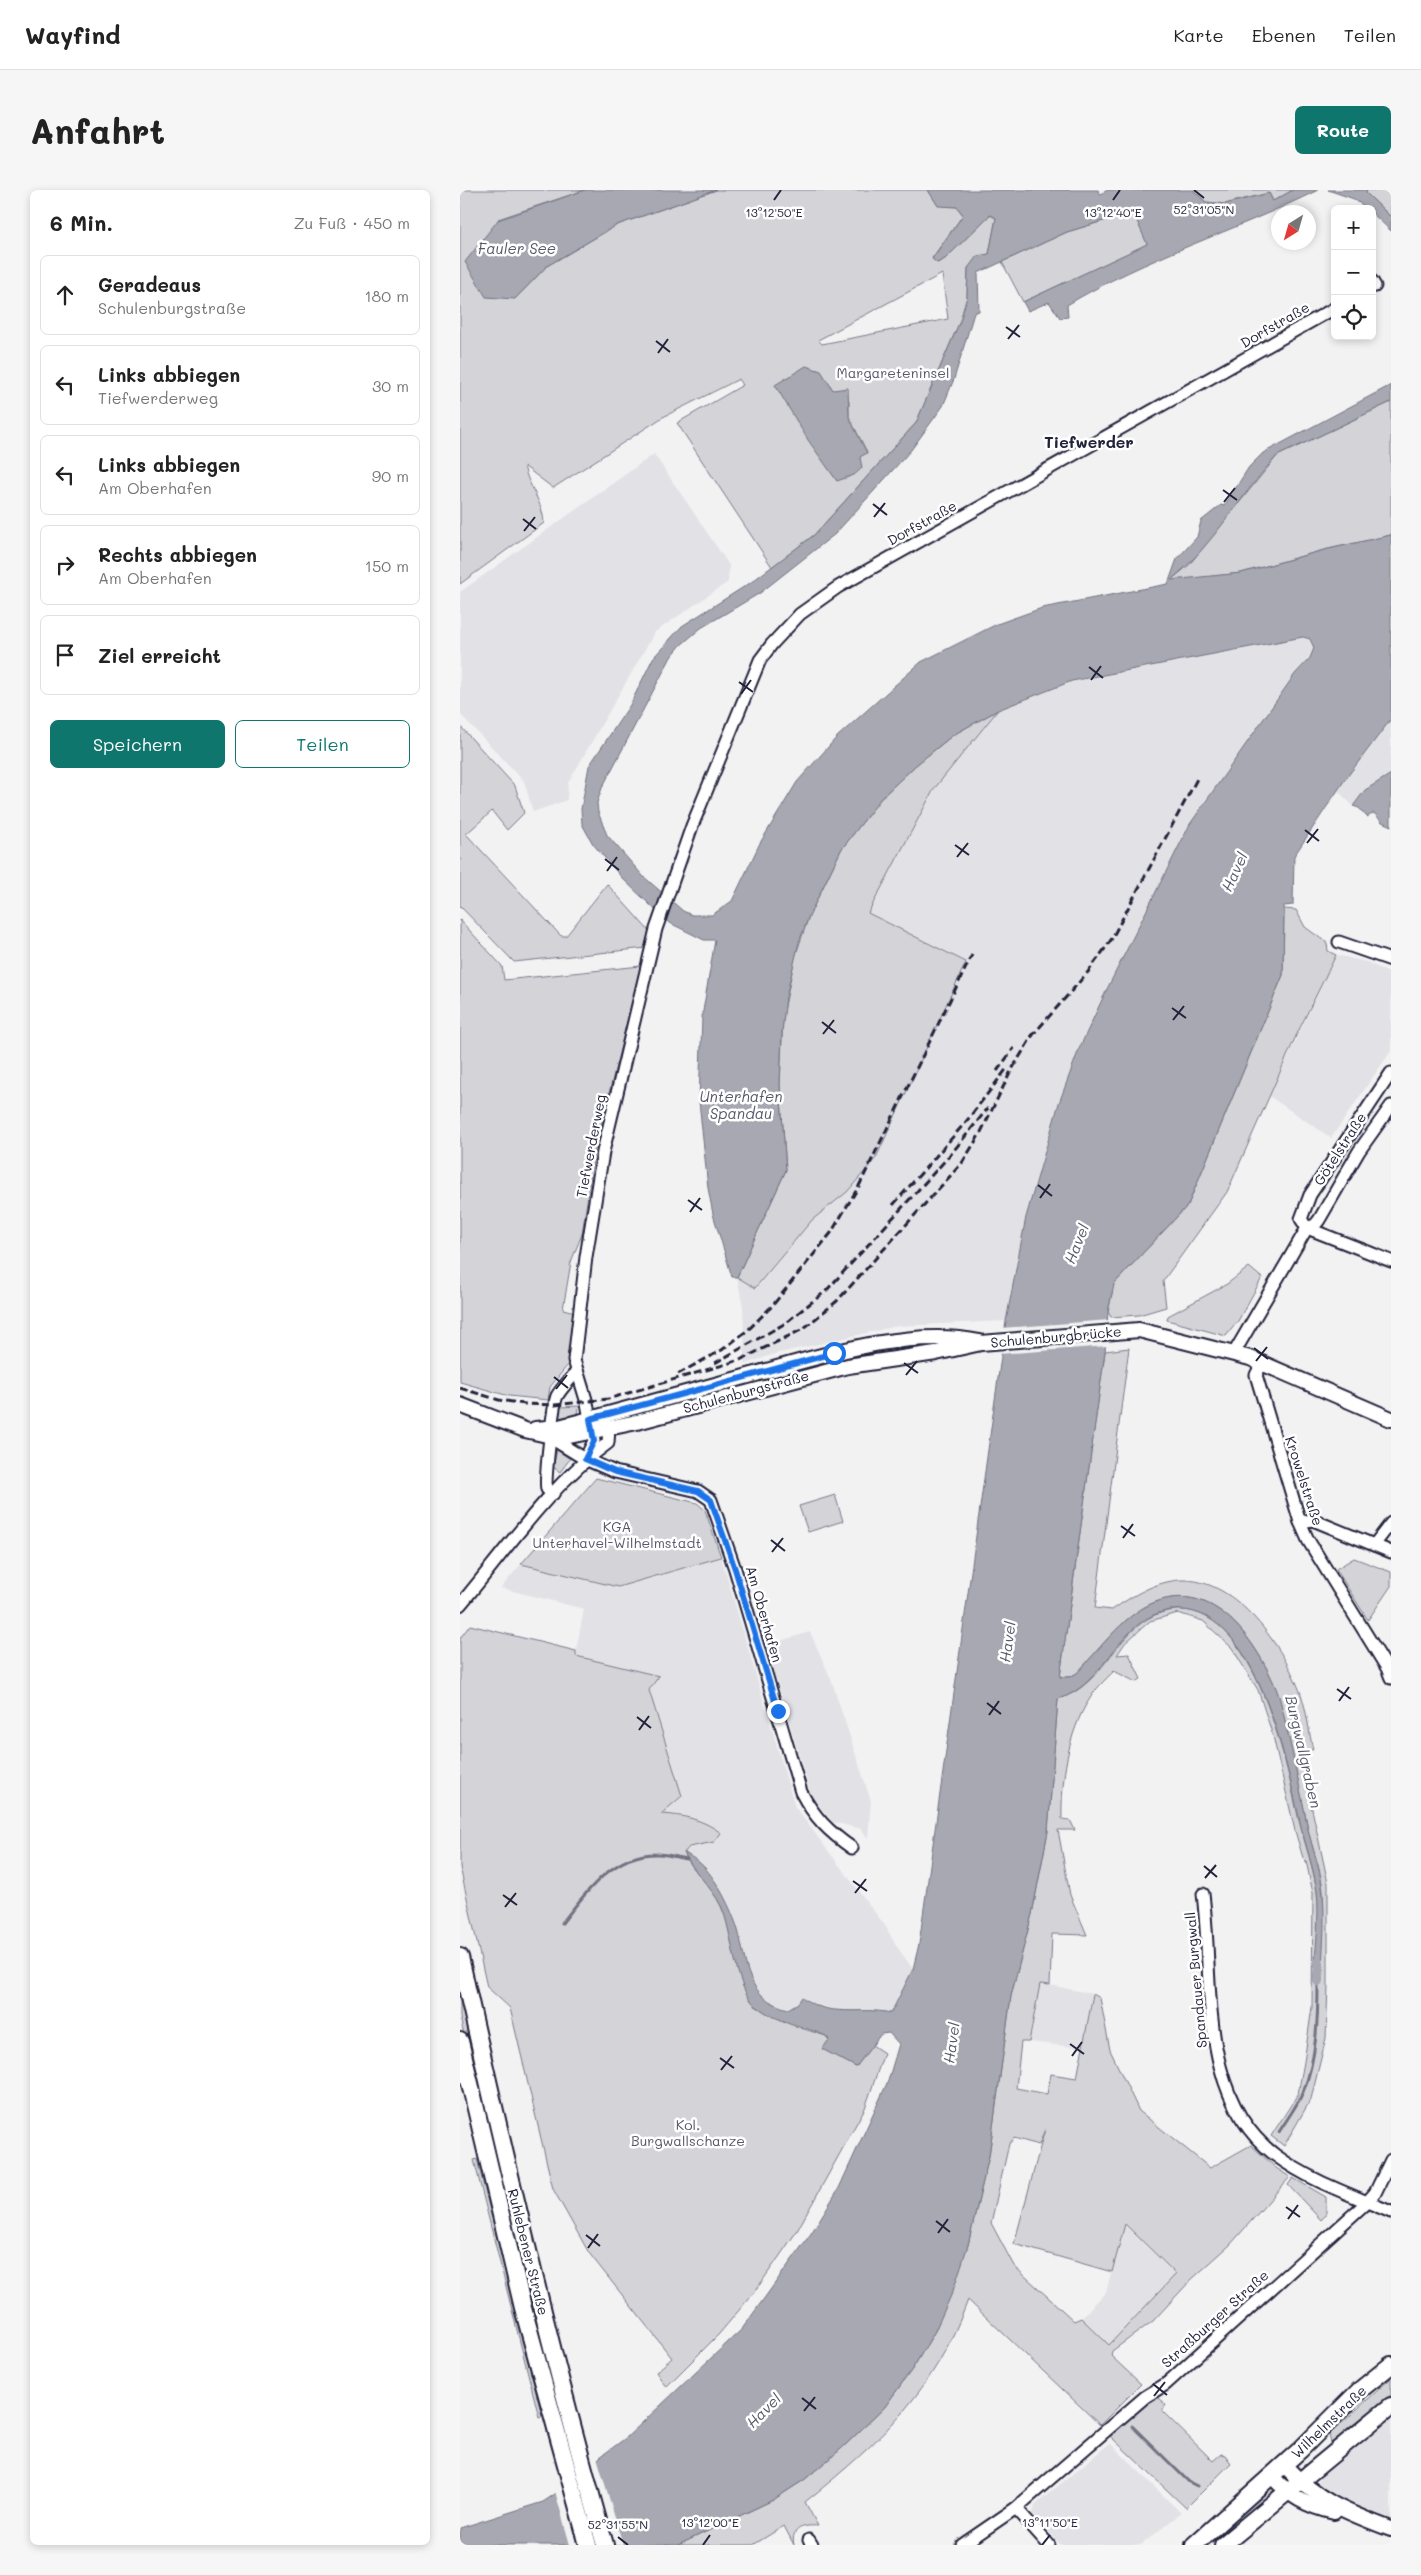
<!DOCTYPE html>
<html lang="de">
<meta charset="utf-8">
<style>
:root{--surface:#fff;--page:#f6f6f6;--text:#222;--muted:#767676;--line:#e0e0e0;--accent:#0f766e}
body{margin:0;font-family:Mali,sans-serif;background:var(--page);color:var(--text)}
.controls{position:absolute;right:15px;top:15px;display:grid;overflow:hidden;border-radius:8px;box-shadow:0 2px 8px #0003}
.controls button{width:45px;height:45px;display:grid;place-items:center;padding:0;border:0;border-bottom:1px solid var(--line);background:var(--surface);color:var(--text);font:25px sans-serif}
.compass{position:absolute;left:811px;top:15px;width:45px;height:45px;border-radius:50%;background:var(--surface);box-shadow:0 2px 8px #0003;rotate:217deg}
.stop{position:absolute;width:15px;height:15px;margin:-11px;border:4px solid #1a73e8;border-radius:50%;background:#fff}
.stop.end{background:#1a73e8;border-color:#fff;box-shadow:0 1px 5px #0008}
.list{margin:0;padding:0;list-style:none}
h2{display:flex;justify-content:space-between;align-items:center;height:65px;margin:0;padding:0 20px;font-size:21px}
h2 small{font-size:16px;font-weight:400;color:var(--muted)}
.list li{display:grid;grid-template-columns:32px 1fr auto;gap:15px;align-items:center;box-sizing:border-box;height:80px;margin:0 10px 10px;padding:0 10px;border:1px solid var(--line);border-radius:8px}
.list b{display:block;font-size:19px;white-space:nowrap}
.list p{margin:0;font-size:16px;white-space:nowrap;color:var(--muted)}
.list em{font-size:16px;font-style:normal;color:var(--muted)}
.actions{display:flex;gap:10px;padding:15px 20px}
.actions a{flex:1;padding:11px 0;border:1px solid var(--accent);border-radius:8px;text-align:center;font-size:18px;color:var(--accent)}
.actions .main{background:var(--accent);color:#fff}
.icon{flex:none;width:28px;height:28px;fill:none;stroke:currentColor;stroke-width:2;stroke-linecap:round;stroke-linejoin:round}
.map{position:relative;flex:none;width:931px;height:2355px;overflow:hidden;border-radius:8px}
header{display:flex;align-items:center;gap:30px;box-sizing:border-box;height:70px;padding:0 25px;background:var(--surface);border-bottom:1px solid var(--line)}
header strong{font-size:24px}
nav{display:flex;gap:28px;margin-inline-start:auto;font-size:18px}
.intro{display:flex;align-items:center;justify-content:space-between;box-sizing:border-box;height:120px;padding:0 30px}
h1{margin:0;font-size:35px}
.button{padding:12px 22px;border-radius:8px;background:var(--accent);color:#fff;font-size:18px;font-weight:700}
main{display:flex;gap:30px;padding:0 30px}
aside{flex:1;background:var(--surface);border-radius:8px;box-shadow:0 2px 8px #0003}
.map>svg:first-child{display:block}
.built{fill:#e2e2e6}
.green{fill:#d3d3d8;stroke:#7a7a8a;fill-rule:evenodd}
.water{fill:#a8a8b2;stroke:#727282}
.pier{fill:#f2f2f3}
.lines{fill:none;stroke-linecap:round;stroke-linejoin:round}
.stream{stroke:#727282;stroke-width:3}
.canal{stroke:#a8a8b2;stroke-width:10}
.minor-casing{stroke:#22223b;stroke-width:15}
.tertiary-casing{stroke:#22223b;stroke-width:18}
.secondary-casing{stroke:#22223b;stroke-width:20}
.minor{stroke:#fff;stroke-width:11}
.tertiary{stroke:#fff;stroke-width:14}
.secondary{stroke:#fff;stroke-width:16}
.rail{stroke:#22223b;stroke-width:3;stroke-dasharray:8 4;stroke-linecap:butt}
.route{stroke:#1a73e8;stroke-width:6}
.ticks{fill:none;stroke:#22223b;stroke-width:2}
.labels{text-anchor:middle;stroke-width:5;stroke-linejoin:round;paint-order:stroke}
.street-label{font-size:14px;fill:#22223b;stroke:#fff}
.park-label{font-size:14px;fill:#57576a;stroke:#fff}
.water-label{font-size:15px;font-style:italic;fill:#58586b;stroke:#fff}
.quarter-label{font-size:16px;font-weight:bold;fill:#22223b;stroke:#fff}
.ticks-label{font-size:12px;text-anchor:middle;fill:#22223b;stroke:#fff;stroke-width:5;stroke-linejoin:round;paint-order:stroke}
</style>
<header>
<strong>Wayfind</strong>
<nav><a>Karte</a><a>Ebenen</a><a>Teilen</a></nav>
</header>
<div class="intro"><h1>Anfahrt</h1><a class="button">Route</a></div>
<main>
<aside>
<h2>6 Min.<small>Zu Fuß · 450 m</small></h2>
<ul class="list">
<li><svg class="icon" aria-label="ahead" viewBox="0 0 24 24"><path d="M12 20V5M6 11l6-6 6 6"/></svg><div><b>Geradeaus</b><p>Schulenburgstraße</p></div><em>180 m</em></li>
<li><svg class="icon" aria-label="left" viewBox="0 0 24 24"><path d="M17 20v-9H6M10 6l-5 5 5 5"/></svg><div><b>Links abbiegen</b><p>Tiefwerderweg</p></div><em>30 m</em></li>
<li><svg class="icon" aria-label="left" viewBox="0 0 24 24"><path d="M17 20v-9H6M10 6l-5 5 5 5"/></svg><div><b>Links abbiegen</b><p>Am Oberhafen</p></div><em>90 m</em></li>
<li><svg class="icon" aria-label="right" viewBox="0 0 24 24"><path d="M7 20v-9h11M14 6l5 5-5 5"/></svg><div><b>Rechts abbiegen</b><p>Am Oberhafen</p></div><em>150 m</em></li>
<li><svg class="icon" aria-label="arrive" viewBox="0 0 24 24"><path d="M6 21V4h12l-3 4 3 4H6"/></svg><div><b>Ziel erreicht</b></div></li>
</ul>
<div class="actions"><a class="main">Speichern</a><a>Teilen</a></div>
</aside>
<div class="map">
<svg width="931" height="2355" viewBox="0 0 931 2355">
<rect width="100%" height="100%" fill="#f2f2f3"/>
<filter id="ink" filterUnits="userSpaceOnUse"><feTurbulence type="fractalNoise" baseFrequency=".02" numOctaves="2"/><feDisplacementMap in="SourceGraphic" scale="10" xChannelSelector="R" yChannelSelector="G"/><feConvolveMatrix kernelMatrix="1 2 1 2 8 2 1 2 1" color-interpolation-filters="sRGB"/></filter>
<g filter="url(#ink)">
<g class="built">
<polygon points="194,264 269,375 268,392 195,442 108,593 107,610 73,622 64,591 0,524 0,402"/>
<polygon points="843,447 850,449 854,458 850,468 835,484 730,634 619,859 599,913 566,1027 546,1131 437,1136 315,1164 285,1174 283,1117 277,1087 296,1098 352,1030 387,1002 416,968 506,772 408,723 474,599 538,520 612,491"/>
<polygon points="931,529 931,584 905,600 893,616 877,600"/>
<polygon points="876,765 907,772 931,784 931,861 871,948 809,906"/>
<polygon points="261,1367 335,1617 426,1737 435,1754 453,1779 431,1823 412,1821 382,1822 349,1812 338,1813 328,1819 319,1816 303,1807 288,1785 278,1741 260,1701 241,1673 224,1662 256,1639 239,1631 219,1625 200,1624 222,1606 189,1500 115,1466 124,1419 41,1398 61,1374 158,1397"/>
<polygon points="350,1442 371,1489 411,1611 408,1648 401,1639 373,1632 352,1608 306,1455"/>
<polygon points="580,1793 633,1804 624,1858 569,1852"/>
<polygon points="664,2034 716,2084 649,2156 621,2128 646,2102"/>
<polygon points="931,2227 931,2331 866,2306 855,2295 862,2287 859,2284"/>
<polygon points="650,2253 721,2323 681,2355 601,2355 573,2325 575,2315"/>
</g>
<g class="green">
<path d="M0 0H125L38 29 55 109 87 76 157 35 256 0H468L478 15 497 17 503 25 472 68 477 73 485 69 530 25 536 28 529 64 508 78 507 107 500 131 456 233 354 345 312 377 217 233 283 195 279 189 203 227 93 298 64 276C68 296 83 312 84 333L0 394ZM482 84 488 129 362 154 358 150ZM361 182 373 200 389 210V227L407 262 400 266 377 291 372 283Z"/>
<polygon points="733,0 833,0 813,11 809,3 765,14 746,12"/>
<polygon points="907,0 931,0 931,27 906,3"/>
<polygon points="673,22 688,54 563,112 542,72 607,42"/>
<polygon points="931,212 931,345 864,360 781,383 710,391 729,375 817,266"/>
<polygon points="538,520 474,599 408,723 506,772 416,968 387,1002 352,1030 295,1098 277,1087 326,980 320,895 323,826 335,767 349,726 381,660 422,607 456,575 493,545"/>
<polygon points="0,536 55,596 64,623 47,640 32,621 6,644 101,746 106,746 147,694 190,742 186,758 54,772 0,716"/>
<polygon points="824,719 836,720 845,737 867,753 868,761 876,765 836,846 767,1002 703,1091 706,1117 679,1125 651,1127 648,1122 654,1094 728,1015 823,785"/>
<polygon points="0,730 42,776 44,790 181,776 135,959 122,1044 111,1072 103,1119 115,1122 107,1176 90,1197 88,1210 49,1206 0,1192"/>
<polygon points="789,1077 802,1088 778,1131 766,1146 707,1130 708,1126 767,1094"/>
<path d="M497 1152 182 1226 181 1220C284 1192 389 1157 497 1152Z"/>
<path d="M669 1158 635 1418 652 1420C672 1406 696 1391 721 1390 777 1388 824 1458 841 1504 847 1522 849 1542 853 1560L839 1559 868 1693V1796L866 1848 851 1909 824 1956 811 1946 838 1904 844 1872 852 1817 853 1703 846 1671 843 1668 835 1641 813 1546 798 1500 772 1458 743 1431 718 1423 690 1431 665 1453 657 1465 669 1464 681 1489 676 1492 654 1481C645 1490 635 1499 629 1510 608 1542 601 1591 602 1629L610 1630 615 1640H598L610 1705 627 1745 592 1744 590 1795 580 1794 569 1852H561L556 1898 587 1904 591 1884 617 1888 633 1804 640 1808 650 1860 679 1921 750 1978 791 1955 816 1978 830 1987 770 2055 731 2090 693 2131 652 2161 651 2166 681 2194 640 2235 508 2110C474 2202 420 2252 345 2312L358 2336C345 2335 330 2337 334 2355L324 2336 293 2355H218L313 2310 344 2290 381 2259 424 2218 453 2178 475 2141 508 2055 529 1966 551 1806 572 1724 588 1641 598 1509C645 1497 657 1434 704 1422 792 1399 826 1573 839 1631 845 1654 853 1677 857 1701 861 1728 856 1760 854 1788 858 1759 865 1730 863 1701 861 1679 852 1660 848 1639 841 1604 834 1570 826 1535 823 1524 821 1510 816 1499 798 1454 758 1394 702 1410 667 1419 641 1458 617 1483L610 1487H600L645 1161ZM585 1939 554 2054 652 2082 665 2034 716 2084 649 2155 621 2128 614 2131 554 2076 531 2033 549 1954 554 1948 579 1955Z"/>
<polygon points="119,1216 118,1224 99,1228 101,1217"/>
<polygon points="97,1260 110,1269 100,1282 93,1277"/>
<polygon points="136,1288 237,1313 245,1320 261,1367 158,1397 61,1374"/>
<polygon points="375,1305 383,1331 348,1342 339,1316"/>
<polygon points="894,1368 931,1382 931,1396 908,1430 876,1379"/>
<path d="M10 1435 116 1461V1466L199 1486 189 1500 222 1606 201 1624C222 1625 243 1629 261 1643L254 1652 229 1657 224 1663C233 1682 252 1696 261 1716 275 1747 284 1784 295 1816L331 1835 366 1846 369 1850 363 1859 396 1877 412 1855 424 1863 405 1918 337 2041 296 2100 259 2144 206 2197 196 2182 212 2168 129 2063 93 1999 50 1818 27 1797 0 1677V1448Z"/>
<polygon points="0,1787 16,1869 10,1871 0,1827"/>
<polygon points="27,1911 105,2238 102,2239 19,1913"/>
<polygon points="17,1969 82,2226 79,2227 14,1970"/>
<polygon points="833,1988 866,2007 866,2025 861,2030 828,1995"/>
<polygon points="931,2188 931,2205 895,2233 887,2244 874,2254 871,2253 869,2245"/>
<polygon points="697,2207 706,2215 702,2221 753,2271 761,2264 765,2265 771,2273 726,2318 650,2246 650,2242 685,2211"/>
<polygon points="811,2294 815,2298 814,2303 749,2355 742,2355"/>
</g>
<g class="water">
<polygon points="125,0 256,0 157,35 87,76 55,109 26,107 5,72 38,30"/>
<path d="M468 0H638L640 4 648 0H733L746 12 765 14 809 3 813 11 833 0H858C774 42 686 67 607 115L608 127 600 128 589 112 568 121 563 112 687 54 673 22 607 42 518 83 519 121 514 123 494 189 483 216 451 260 375 344 300 403 241 438 221 455 211 467 142 598 137 613 138 622 147 645 183 686 223 721 232 725H252L272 711 300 653 337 592 377 547 461 472 537 434 582 418 708 394 717 369 737 347 741 331 761 315 764 316 789 277 803 263 931 195V212L817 266C779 306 754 355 711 390L781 383 864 360 931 345V529L884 591 834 666 833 715 824 716 823 785 728 1015 654 1094 648 1122 645 1162 600 1487H610L617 1483C641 1458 667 1419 702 1410 758 1394 797 1454 816 1498 821 1510 823 1523 826 1535 834 1569 841 1604 848 1639 852 1658 860 1677 862 1697 866 1724 863 1753 862 1780L854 1789C855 1763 860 1726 857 1702 854 1678 845 1655 840 1632 826 1573 796 1411 711 1420 659 1426 646 1496 598 1509L588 1641 572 1724 551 1806 529 1966 508 2055 493 2101 475 2141 453 2178 424 2218 381 2259 344 2290 313 2310 218 2355H0V2338L83 2312 116 2290 140 2267 167 2247 282 2139 352 2042 379 1998 428 1891 439 1854 429 1843 421 1844 396 1877 362 1859 369 1850 366 1846C343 1835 317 1833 296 1816 274 1798 273 1742 261 1716 251 1696 233 1682 224 1662 229 1666 236 1669 240 1673 256 1687 272 1720 278 1740 287 1774 286 1808 328 1819L338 1813 342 1807C370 1829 400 1816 431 1823L453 1779 459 1754 546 1131 566 1027 599 913 619 859 647 799 730 634 835 484 850 468 854 458 850 449 843 447 612 491 538 520 493 545 456 575 422 607 381 660 349 726 339 752 326 807 322 842 320 895 326 980 277 1087H272L253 1024 248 998 239 911 242 827 255 750H244L208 732 162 688 133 654 122 634 121 619 129 576 170 515 193 468 222 436 290 393 354 345 456 233 500 131 507 107 508 78 517 66 529 64 536 28 530 25 485 69 477 73 472 69 503 25 497 17 478 16Z"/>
<polygon points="868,0 907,0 906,3 931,27 931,41 912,23 912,19 907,19 894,9"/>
<polygon points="346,176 361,181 373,200 388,198 389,227 407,263 400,267 402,278 394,285 377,291 348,250 315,195"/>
<polygon points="931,584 931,636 922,632 914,623 907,627 899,618 893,616 905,600"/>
</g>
<g class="pier">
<polygon points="650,1130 648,1156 538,1164 542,1138"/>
<polygon points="137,2267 163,2355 110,2355 95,2301 114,2288"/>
</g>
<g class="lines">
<g class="stream">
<path d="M102 1733C126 1702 153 1664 196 1664 206 1663 217 1668 227 1669"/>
<path d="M819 1942C827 1929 837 1916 843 1902 857 1868 858 1827 858 1791"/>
<polyline points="672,2236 729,2292 737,2296"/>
</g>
<polyline class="canal" points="858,1791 859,1772"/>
<g class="minor-casing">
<g id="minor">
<polyline points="912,91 915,96 912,97"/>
<polyline points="879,752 931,770"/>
<polyline points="847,1038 841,1029 850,1005 931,883"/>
<polyline points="847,1038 931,1071"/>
<polyline points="774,1163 847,1038 855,1035 859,1030 899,961 931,916"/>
<polyline points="802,1173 796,1185 840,1332 848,1350 927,1478 931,1488"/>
<path d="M91 1248 125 1269 155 1282 238 1301 251 1310 275 1379 341 1602C354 1627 369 1642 392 1658"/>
<polyline points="125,1269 134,1251 127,1213 114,1170 126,1067 143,962 196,739 232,636 300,470 312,454 340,424 378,397 875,118"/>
<path d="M93 1304 87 1299C84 1292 93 1215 97 1206 102 1197 111 1189 117 1181"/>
<polyline points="840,1332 853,1330 931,1362"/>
<polyline points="914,1355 931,1333"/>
<path d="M0 1415C46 1360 91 1294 148 1253L149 1238 143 1235"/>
<path d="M743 1704C754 1790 737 1906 815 1965 850 1991 892 2005 931 2022"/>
<polyline points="556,2318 589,2355"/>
<polyline points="349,2350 352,2355"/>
<polyline points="502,2355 556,2318 685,2207 706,2194 907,2012 915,2003 931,1970"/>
</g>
</g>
<g class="tertiary-casing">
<g id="tertiary">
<polyline points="0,1215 65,1240 100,1248 177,1232 388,1176 476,1163 521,1153 679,1140 790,1168 931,1229"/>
<path d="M75 1239 99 1237 130 1229C184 1214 238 1200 292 1185 361 1166 448 1137 520 1152"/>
<path d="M824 2275C858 2311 885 2322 931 2339"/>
<path d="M812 2286C829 2306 847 2316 874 2322"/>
</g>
</g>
<g class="secondary-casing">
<g id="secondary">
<path d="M0 1767C44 1964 90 2161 145 2355"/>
<polyline points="0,1851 63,2118 128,2355"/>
<polyline points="734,2355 840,2260 900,2200 931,2175"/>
<polyline points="763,2355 931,2216"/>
</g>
</g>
<use href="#minor" class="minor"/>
<use href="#tertiary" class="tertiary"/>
<use href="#secondary" class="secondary"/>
<g class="rail">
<polyline points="571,847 628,782 651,750 738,587"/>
<polyline points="537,881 554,858"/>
<polyline points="433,1015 505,933 548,877"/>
<polyline points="255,1173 324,1134 366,1101 491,964 528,918"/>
<polyline points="218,1184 262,1160 288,1140 313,1115 371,1043 399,996 512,765"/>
<polyline points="0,1198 39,1210 65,1214 95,1215 148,1209 280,1170 343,1139 377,1111 502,973 520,944 551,881 574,843"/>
</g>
</g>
</g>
<g class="lines" filter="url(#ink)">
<polyline class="route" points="318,1521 275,1379 251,1310 238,1301 155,1282 125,1269 134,1251 130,1229 374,1163"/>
</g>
<path class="ticks" d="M734 0 744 8M314 10 321 0M653 10 660 0M546 137 560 147M548 149 559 135M196 151 210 162M198 163 208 149M763 300 777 310M764 312 775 298M413 314 427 325M414 327 425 313M63 329 76 339M64 341 75 327M629 477 643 488M631 490 641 476M279 492 293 502M281 504 291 490M845 640 859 651M847 653 858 639M495 655 509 665M497 667 508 653M145 669 159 680M147 681 157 667M712 818 726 828M713 830 724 816M362 832 376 843M363 844 374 830M578 995 592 1006M580 1008 590 994M228 1010 242 1020M230 1022 240 1008M794 1158 808 1169M796 1171 807 1157M444 1173 458 1183M446 1185 457 1171M94 1187 108 1198M96 1199 107 1185M661 1336 675 1346M663 1348 673 1334M311 1350 325 1361M312 1362 323 1348M877 1499 891 1509M879 1511 889 1497M527 1513 541 1524M529 1525 539 1511M177 1527 191 1538M179 1540 189 1526M744 1676 757 1687M745 1688 756 1675M393 1691 407 1701M395 1703 406 1689M43 1705 57 1715M45 1717 56 1703M610 1854 624 1864M612 1866 622 1852M260 1868 274 1878M261 1880 272 1866M826 2017 840 2027M828 2029 838 2015M476 2031 490 2042M478 2043 488 2029M126 2045 140 2056M128 2058 138 2044M693 2194 707 2205M694 2206 705 2192M342 2208 356 2219M344 2221 355 2207M158 2347 168 2355M243 2355 250 2345M582 2355 590 2345"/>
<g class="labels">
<g class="street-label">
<text transform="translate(815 135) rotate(-30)" y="5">Dorfstraße</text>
<text transform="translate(462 333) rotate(-29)" y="5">Dorfstraße</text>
<text transform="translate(131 956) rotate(-79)" y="5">Tiefwerderweg</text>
<text transform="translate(880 959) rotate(-57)" y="5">Götelstraße</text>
<text transform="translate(596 1147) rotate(-5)" y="5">Schulenburgbrücke</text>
<text transform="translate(286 1202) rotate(-15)" y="5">Schulenburgstraße</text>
<text transform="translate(844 1291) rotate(72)" y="5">Krowelstraße</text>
<text transform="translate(304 1424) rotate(74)" y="5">Am Oberhafen</text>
<text transform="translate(736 1790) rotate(-95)" y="5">Spandauer Burgwall</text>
<text transform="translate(68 2062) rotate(76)" y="5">Ruhlebener Straße</text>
<text transform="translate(755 2129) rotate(-42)" y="5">Straßburger Straße</text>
<text transform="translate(869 2232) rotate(-44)" y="5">Wilhelmstraße</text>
</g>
<g class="park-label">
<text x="433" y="188">Margareteninsel</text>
<text x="157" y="1342">KGA<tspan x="157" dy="16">Unterhavel-Wilhelmstadt</tspan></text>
<text x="228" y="1940">Kol.<tspan x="228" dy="16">Burgwallschanze</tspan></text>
</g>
<g class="water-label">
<text x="57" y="64">Fauler See</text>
<text transform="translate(775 682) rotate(-65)" y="5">Havel</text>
<text x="281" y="912">Unterhafen<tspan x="281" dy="17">Spandau</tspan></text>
<text transform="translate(617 1054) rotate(-68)" y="5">Havel</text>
<text transform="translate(548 1452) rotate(-82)" y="5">Havel</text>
<text transform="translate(843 1562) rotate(77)" y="5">Burgwallgraben</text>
<text transform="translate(492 1853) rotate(-82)" y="5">Havel</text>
<text transform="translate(304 2221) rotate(-45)" y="5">Havel</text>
</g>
<g class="quarter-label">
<text x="629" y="258">Tiefwerder</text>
</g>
</g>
<g class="ticks-label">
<text x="744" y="24">52°31'05"N</text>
<text x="314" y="27">13°12'50"E</text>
<text x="653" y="27">13°12'40"E</text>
<text x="250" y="2337">13°12'00"E</text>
<text x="590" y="2337">13°11'50"E</text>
<text x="158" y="2339">52°31'55"N</text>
</g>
</svg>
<div class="controls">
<button>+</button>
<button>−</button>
<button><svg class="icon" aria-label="locate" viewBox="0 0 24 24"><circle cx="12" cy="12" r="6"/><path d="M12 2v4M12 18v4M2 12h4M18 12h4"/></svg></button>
</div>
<svg class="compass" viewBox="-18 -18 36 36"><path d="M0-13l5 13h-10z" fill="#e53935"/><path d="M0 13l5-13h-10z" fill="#767676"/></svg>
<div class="stop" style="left:374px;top:1163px"></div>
<div class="stop end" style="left:318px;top:1521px"></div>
</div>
</main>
